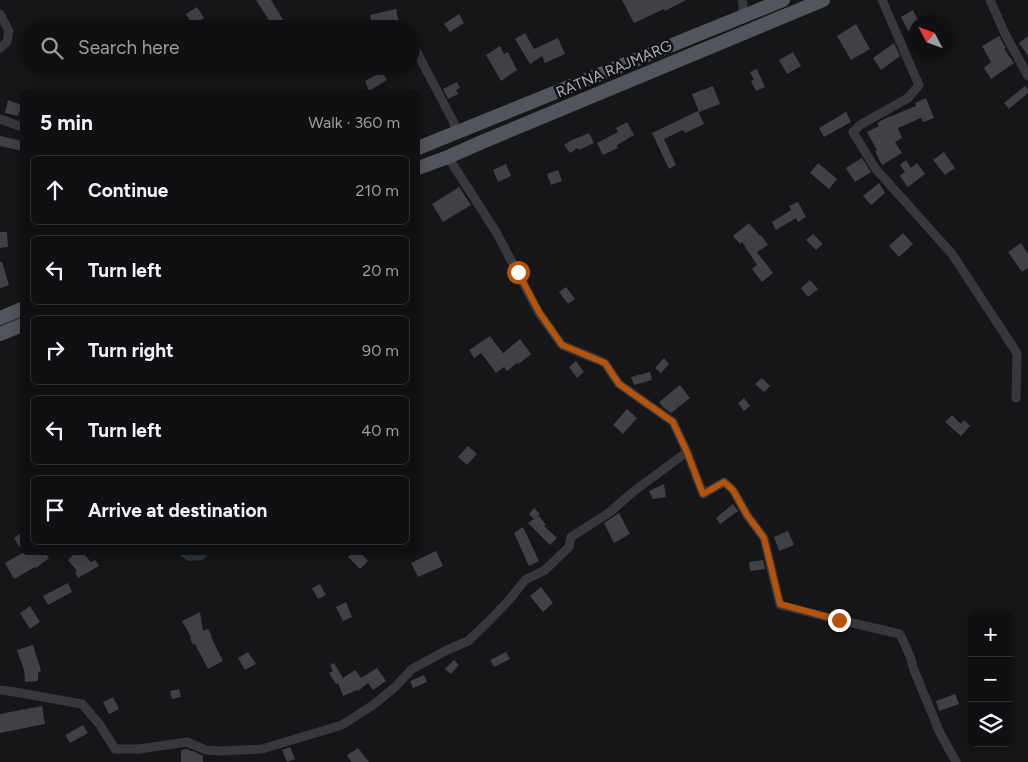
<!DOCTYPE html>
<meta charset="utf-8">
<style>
:root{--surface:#101012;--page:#19191b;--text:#f1f3f6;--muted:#9c9d9f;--line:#303032}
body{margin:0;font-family:Figtree,sans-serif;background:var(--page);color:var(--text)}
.controls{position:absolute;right:15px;bottom:15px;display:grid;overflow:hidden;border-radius:8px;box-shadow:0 2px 12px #0003}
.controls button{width:45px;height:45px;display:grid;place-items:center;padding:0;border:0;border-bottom:1px solid var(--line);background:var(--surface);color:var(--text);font:25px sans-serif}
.compass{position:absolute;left:908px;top:15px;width:45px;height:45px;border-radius:50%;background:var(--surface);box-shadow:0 2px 12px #0003;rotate:311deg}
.stop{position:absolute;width:15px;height:15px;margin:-11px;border:4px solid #b45309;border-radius:50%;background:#fff}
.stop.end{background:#b45309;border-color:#fff;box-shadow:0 1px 5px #0008}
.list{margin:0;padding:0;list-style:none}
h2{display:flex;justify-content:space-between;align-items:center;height:65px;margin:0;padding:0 20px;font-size:21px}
h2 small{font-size:16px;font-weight:400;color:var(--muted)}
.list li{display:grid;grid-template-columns:32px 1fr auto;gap:15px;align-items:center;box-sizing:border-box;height:70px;margin:0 10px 10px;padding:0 10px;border:1px solid var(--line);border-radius:8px}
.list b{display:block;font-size:19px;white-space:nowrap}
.list em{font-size:16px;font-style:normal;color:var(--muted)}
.icon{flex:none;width:28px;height:28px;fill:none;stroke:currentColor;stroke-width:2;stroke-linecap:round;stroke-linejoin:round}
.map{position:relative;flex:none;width:1028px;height:762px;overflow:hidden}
.search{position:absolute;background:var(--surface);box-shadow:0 2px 12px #0003;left:20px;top:20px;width:400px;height:55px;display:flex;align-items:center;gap:12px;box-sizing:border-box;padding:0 18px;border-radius:28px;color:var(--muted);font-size:19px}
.panel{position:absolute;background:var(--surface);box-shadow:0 2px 12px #0003;left:20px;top:90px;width:400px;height:465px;border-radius:8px}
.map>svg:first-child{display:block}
.water{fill:#2c353c}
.building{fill:#404145}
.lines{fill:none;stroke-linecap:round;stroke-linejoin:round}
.street{stroke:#37383d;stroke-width:9}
.primary{stroke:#53555c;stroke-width:14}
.route{stroke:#b45309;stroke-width:6}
.labels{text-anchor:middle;stroke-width:5;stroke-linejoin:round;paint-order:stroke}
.street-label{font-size:15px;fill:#a8adb8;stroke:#111113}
</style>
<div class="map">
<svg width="1028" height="762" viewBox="0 0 1028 762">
<rect width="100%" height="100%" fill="#161618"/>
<polygon class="water" points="176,552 209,552 209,553 203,560 188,561"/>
<g class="building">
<polygon points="256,0 271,0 284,21 273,27"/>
<polygon points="622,0 686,0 665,11 664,9 634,23"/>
<polygon points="197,7 204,18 193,25 186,14"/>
<polygon points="396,9 399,23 373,29 370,15"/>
<polygon points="913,10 919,22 916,22 916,46 901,17"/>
<polygon points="459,14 464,23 450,32 444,24"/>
<polygon points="856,24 870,49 851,60 837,36"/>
<polygon points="525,33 534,49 558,38 565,54 545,63 542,56 530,64 515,39"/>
<polygon points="999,36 1006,48 1004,49 1014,63 991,79 984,68 991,62 982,46"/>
<polygon points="1028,36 1028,56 1019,43"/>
<polygon points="894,43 900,56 881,70 873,58"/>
<polygon points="500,46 504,54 508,52 517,70 501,81 486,55"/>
<polygon points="793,52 801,66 787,74 779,60"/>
<polygon points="757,69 765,87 756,91 751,81 754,80 750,72"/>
<polygon points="382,72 387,80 369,91 365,81"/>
<polygon points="457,82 460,88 456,90 458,94 448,99 443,89"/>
<polygon points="713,86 720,104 699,112 692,94"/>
<polygon points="1025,86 1028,90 1028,93 1009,109 1004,103"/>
<polygon points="926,98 934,118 923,122 921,118 898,128 902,138 895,142 902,153 882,165 875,151 877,150 867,132 879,126 877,123 888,117 889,117 916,106 915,103"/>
<polygon points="8,100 22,105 18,116 5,113"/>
<polygon points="698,111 704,124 685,133 683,130 664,139 676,165 669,169 652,133"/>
<polygon points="846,112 851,122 824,137 819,128"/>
<polygon points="627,122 634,135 617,145 618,148 603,155 597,143 618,132 616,128"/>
<polygon points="589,133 594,143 579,150 578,148 570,153 564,145 572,140"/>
<polygon points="0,136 22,141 22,151 0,146"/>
<polygon points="944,152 955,168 945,175 933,160"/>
<polygon points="862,158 871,172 855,182 846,168"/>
<polygon points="906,160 911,168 917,163 925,174 908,187 900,176 905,172 900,165"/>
<polygon points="818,163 837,179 829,189 810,173"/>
<polygon points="506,164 511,176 498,182 493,170"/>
<polygon points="558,170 562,181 551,185 547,174"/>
<polygon points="879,183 885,193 871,205 863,196"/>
<polygon points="459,187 471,205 443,222 432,204"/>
<polygon points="798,202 806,217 798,222 796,218 776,230 772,222 791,210 789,206"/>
<polygon points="749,223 760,236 761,235 768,245 757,252 773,273 762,282 752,269 757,265 742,242 740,244 733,236"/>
<polygon points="0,232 7,232 8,247 0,248"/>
<polygon points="903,233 913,244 899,257 889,246"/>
<polygon points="813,234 823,244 816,250 806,240"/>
<polygon points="1021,243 1028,254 1028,268 1022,272 1008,252"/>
<polygon points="0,262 2,262 9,285 0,288"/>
<polygon points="810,280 818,289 808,297 801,288"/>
<polygon points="566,287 575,299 568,304 559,292"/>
<polygon points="490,336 499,348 503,353 520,339 531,354 519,364 517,363 507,371 504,367 496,373 481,353 474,358 469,350"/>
<polygon points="664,358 669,364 661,373 655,368"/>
<polygon points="576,361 584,372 577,378 569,367"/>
<polygon points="650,372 652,380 634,385 631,377"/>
<polygon points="762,378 770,386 764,392 755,384"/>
<polygon points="680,385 690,398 671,413 663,407 659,402"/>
<polygon points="744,398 750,406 744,411 738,403"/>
<polygon points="627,409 637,418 623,434 613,425"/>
<polygon points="952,415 961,424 964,420 970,426 961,436 945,422"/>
<polygon points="468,446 477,454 467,465 458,457"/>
<polygon points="664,484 666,497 653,499 649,491"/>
<polygon points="733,504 738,511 720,524 716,518"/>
<polygon points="534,508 540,514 536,518 539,516 546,525 544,526 557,538 550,545 528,523 534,519 529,514"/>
<polygon points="619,513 630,534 614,543 604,523"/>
<polygon points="523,527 539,561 529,566 514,533"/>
<polygon points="788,531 794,545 779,551 774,537"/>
<polygon points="22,532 22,551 14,538"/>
<polygon points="436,551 443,566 418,577 411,563"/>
<polygon points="24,552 45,552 49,558 36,568 35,567 14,579 5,563"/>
<polygon points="76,552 82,552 91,562 95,560 99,566 78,578 75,572 77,571 68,560"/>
<polygon points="353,552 360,552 368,561 360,569 348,557"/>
<polygon points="763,560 765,569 750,571 749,562"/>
<polygon points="68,583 72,592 48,605 43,596"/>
<polygon points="320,584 326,595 318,599 312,588"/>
<polygon points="541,587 553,603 543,612 530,596"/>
<polygon points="346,602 352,617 343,621 336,607"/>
<polygon points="30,606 40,622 30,629 20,613"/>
<polygon points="200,612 203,631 208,629 212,636 211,637 223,661 208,669 195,644 193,645 190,638 191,637 182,621"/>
<polygon points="33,645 41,671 38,673 38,681 25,682 24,670 17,650"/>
<polygon points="248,652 256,664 245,670 238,658"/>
<polygon points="506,652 510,659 494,667 490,660"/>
<polygon points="454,660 459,665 451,674 445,669"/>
<polygon points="334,663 343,678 355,670 361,678 377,668 386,681 373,690 368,683 358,691 357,690 343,696 338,683 336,684 329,673 333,671 330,665"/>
<polygon points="424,675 427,682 413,688 410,681"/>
<polygon points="179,689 181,697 172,699 170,691"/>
<polygon points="955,694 959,704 939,711 936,701"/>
<polygon points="113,697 119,709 109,714 103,702"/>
<polygon points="42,706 45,724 0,733 0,714"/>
<polygon points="83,725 88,733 70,743 65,735"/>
<polygon points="290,747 295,759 287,762 282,750"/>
<polygon points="358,748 369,762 351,762 347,755"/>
<polygon points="188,749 190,751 193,751 203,756 203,762 181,762 181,750"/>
</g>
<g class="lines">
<g class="street">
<polyline points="742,0 743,3 743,16"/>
<polyline points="882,0 919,85 908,98 860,125 853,132 875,168 952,254 1017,353 1016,398"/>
<polyline points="990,0 1005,34 1028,76"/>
<polyline points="0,14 9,31 7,42 0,48"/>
<polyline points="411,41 453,121 457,132"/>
<polyline points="0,119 22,127"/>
<polyline points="448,157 496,232 539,313 562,345 605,363 619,384 673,422 687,452 703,494 724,482 733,490 747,515 764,538 780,605 839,620 900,634 910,656 914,670 940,733 956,762"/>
<polyline points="0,690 9,691 82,704 100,725 115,749 139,749 187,742 206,750 222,751 262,749 342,725 373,705 394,688 412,669 447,650 468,641 487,623 510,599 525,580 545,570 569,547 571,537 610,512 634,491 687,452"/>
</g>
<g class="primary">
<polyline points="418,148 783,0"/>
<polyline points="418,168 448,157 482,142 823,0"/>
<polyline points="0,318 22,309"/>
<polyline points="0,334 22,325"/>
</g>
</g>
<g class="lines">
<polyline class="route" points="518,272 539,312 562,345 605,363 619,384 673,422 687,452 703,494 724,482 733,490 747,515 764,538 780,604 839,620"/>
</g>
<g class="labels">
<g class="street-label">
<text transform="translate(614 69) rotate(-23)" y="5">RATNA RAJMARG</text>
</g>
</g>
</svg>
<div class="controls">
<button>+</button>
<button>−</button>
<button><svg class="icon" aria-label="layers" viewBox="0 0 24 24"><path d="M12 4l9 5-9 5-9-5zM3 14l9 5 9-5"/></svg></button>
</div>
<svg class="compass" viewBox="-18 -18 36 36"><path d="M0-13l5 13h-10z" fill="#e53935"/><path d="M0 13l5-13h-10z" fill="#9c9d9f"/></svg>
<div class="stop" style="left:518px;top:272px"></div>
<div class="stop end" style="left:839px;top:620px"></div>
<div class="search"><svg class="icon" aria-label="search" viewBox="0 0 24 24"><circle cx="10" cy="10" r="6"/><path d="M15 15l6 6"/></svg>Search here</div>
<section class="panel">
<h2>5 min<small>Walk · 360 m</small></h2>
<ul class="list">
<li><svg class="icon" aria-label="ahead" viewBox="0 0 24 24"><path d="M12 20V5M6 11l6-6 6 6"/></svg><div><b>Continue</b></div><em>210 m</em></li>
<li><svg class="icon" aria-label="left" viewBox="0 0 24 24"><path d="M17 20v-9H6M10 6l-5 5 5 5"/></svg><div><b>Turn left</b></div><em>20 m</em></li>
<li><svg class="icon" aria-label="right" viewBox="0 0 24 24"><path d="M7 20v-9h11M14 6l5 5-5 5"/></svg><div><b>Turn right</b></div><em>90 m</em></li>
<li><svg class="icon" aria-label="left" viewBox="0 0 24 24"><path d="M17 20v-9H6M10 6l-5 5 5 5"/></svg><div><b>Turn left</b></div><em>40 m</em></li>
<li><svg class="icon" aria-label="arrive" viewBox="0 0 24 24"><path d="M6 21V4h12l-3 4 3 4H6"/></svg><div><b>Arrive at destination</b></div></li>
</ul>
</section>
</div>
